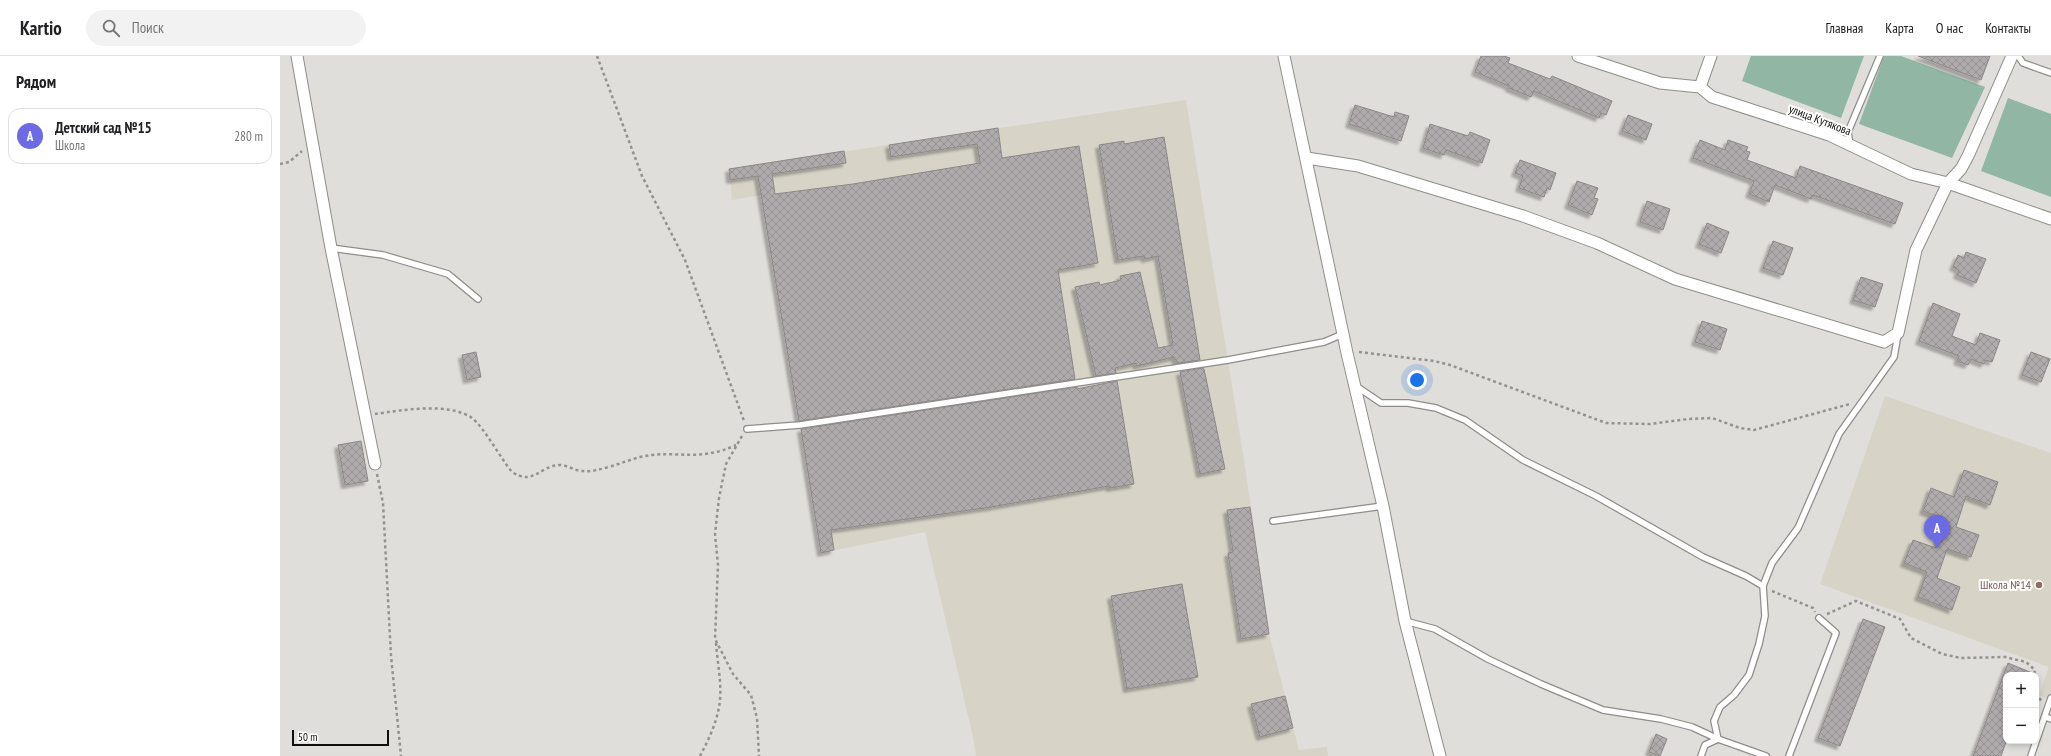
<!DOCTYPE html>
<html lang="ru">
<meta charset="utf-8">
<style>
:root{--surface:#fff;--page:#f2f2f2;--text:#202124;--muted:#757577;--line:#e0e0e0;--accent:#6c6be5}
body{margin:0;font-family:"PT Sans Narrow",sans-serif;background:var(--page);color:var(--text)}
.controls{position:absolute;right:12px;bottom:12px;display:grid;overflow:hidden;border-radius:8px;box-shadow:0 2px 6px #0003}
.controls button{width:36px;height:36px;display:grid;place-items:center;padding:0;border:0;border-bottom:1px solid var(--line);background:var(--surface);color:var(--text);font:20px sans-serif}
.scale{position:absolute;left:12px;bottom:10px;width:97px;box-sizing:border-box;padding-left:4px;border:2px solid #0f0f0d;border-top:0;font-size:11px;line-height:14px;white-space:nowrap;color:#0f0f0d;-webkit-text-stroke:3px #fff;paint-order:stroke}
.you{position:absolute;left:1137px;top:324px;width:14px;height:14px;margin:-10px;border:3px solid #fff;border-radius:50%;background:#1a73e8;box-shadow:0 0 0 6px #1a73e833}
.badge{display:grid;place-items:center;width:26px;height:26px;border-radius:50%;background:var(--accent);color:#fff;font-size:13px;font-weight:700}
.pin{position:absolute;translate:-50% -33px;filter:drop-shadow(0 1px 2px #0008)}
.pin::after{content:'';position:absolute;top:21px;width:14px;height:12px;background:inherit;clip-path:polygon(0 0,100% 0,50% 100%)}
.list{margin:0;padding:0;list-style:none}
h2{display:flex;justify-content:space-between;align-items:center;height:52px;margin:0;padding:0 16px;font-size:17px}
h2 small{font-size:13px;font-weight:400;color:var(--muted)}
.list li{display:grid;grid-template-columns:26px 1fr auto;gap:12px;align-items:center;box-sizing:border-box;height:56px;margin:0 8px 8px;padding:0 8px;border:1px solid var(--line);border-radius:12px}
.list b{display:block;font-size:15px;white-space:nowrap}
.list p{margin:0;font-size:13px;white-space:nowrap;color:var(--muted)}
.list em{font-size:13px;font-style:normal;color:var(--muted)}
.icon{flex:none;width:22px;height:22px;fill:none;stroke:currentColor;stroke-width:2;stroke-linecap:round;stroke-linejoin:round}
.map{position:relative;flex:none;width:1771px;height:700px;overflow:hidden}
header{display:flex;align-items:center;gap:24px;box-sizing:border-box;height:56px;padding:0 20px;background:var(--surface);border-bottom:1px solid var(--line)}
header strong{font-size:19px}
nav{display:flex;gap:22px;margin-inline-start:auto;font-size:14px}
.search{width:280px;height:36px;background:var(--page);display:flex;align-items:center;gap:10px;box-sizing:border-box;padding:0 14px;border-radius:22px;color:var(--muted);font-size:15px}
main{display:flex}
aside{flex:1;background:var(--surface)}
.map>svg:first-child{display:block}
.built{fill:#d7d3c7}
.green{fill:#91b6a3}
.building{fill:url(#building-cross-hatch);stroke:#8c8789;filter:url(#shadow)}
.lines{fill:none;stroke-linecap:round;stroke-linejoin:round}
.lane-casing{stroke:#8f8d89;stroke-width:8}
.street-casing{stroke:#8f8d89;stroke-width:13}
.path{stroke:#93928e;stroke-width:2.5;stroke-dasharray:3 3;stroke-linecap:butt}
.lane{stroke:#fff;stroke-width:5.5}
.street{stroke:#fff;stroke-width:11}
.education-dot{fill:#8d6e63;stroke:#fff;stroke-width:1.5}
.labels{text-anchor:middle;stroke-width:4;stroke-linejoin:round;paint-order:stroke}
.street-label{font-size:12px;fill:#0f0f0d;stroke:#fff}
.education-label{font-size:12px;fill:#785e54;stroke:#fff;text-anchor:end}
</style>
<header>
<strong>Kartio</strong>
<div class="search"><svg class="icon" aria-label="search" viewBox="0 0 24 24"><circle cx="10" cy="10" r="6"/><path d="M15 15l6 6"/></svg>Поиск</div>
<nav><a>Главная</a><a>Карта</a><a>О нас</a><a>Контакты</a></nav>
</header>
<main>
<aside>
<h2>Рядом<small></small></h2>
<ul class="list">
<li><span class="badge">A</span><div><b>Детский сад №15</b><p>Школа</p></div><em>280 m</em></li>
</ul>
</aside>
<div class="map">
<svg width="1771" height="700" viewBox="0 0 1771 700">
<defs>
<pattern id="building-cross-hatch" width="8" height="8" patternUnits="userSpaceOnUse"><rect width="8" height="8" fill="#afaaac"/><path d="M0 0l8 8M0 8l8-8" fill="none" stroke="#959193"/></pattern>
<filter id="shadow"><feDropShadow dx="-3.5" dy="3.5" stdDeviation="1" flood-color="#0004"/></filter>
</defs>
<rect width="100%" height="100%" fill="#e0deda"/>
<g class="built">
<polygon points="906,44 966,417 989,578 1019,694 1047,691 1048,700 696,700 693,681 645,476 541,497 481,139 452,144 449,113"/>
<polygon points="1605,340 1771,397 1771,644 1759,639 1769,611 1540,528"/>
</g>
<g class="green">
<polygon points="1471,0 1584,0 1561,62 1462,25"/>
<polygon points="1604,0 1621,0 1705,31 1672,102 1579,68"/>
<polygon points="1728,42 1771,58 1771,141 1701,115"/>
</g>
<g class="building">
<polygon points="1201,0 1224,0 1230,2 1228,7 1270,23 1272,20 1332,45 1326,59 1321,57 1319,62 1254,35 1251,41 1229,32 1229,30 1195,16"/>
<polygon points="1638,0 1710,0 1701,24"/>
<polygon points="1075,49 1114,61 1115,56 1129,60 1121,85 1069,68"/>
<polygon points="1348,59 1372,68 1366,84 1342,75"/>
<polygon points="1150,68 1188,80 1190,76 1210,84 1202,107 1166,94 1164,99 1143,92"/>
<polygon points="718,72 722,102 799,90 818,207 778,214 795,323 519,365 478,120 450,124 449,113 564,95 566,107 492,118 495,138 573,128 700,107 697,88 611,101 609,89"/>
<polygon points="884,81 920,304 898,307 894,301 857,310 856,307 835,312 836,317 816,320 795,231 819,226 820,229 841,224 840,220 860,216 878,292 893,289 878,200 865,203 864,200 838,204 819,89 844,85 844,88"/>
<polygon points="1420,84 1445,94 1448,84 1468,91 1466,95 1470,96 1467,104 1516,122 1520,110 1623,147 1615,168 1533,139 1531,143 1495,129 1489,146 1469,138 1474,125 1413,102"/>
<polygon points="1240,104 1276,117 1270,134 1267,132 1264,141 1239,132 1243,120 1235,117"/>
<polygon points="1297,125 1318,132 1314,142 1318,143 1312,159 1288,149"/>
<polygon points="1367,145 1390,153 1383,174 1360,166"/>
<polygon points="1427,167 1449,176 1441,197 1419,188"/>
<polygon points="1493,185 1513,192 1503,219 1483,212"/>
<polygon points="1686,196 1706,203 1696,227 1677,219 1679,214 1673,211 1678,199 1684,202"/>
<polygon points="1581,221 1603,228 1595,251 1573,244"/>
<polygon points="1653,247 1680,258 1672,280 1696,289 1700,277 1720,284 1712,306 1706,304 1704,308 1691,303 1688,309 1677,305 1679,300 1639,285"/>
<polygon points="1422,265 1447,273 1440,294 1415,286"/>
<polygon points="196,296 201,321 187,324 182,299"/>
<polygon points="1751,296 1770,303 1761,326 1742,319"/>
<polygon points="922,312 924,313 945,413 920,418 900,316"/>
<polygon points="837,325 854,428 830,432 829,430 711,451 551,474 554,494 541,497 521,373 797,331 797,333"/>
<polygon points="81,385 88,425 65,429 58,389"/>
<polygon points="1684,414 1718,426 1710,449 1686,440 1676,471 1699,479 1691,501 1667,493 1657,522 1680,531 1672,554 1638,541 1647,516 1624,507 1633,484 1656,492 1666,463 1643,455 1651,432 1674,441"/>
<polygon points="970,451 989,578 961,583 948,497 953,496 947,454"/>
<polygon points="902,528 918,621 847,633 831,540"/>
<polygon points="1583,563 1605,571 1560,690 1538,682"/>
<polygon points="1728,607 1757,619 1726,619 1726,686 1721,700 1693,700"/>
<polygon points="1005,640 1013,672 980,681 971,648"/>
<polygon points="1376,678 1387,683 1380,700 1369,696"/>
</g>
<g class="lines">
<g class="lane-casing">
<g id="lane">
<polyline points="1738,0 1743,7 1771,17"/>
<polyline points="1570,89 1568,76 1600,0"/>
<polyline points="51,192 103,199 168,218 198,243"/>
<polyline points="1076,330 1101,347 1128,347 1156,352 1185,364 1243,404 1316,440 1423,501 1466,520 1483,530"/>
<polyline points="467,373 520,369 948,304 1044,286 1063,278"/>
<polyline points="993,465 1103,450"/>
<polyline points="1125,565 1155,573 1208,603 1261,628 1323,654 1381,663 1412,671 1438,683"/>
<polyline points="1765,661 1771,663"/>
<polyline points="1438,683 1434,665 1440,651 1454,639 1469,619 1479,588 1485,560 1483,530 1492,507 1518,472 1559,378 1614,301 1618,278"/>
<polyline points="1421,700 1425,689 1438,683 1486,700"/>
<polyline points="1509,700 1556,577 1539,562"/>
<polyline points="1751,700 1771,642"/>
</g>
</g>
<g class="street-casing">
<g id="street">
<polyline points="17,0 51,192 95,408"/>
<polyline points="1004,0 1067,297 1103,450 1125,565 1160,700"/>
<polyline points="1298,0 1380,27 1420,31 1432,41 1549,79 1631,118 1668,127 1771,163"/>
<polyline points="1420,31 1431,0"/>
<polyline points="1027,102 1078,110 1243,160 1317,187 1395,223 1604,286 1618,277 1636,194 1668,127 1681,113 1688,100 1732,0"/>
</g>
</g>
<g class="path">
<polyline points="317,0 362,120 405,204 464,365"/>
<polyline points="0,108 9,106 22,95"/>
<polyline points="1079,296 1154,305 1170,309 1326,367 1370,368 1408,363 1432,362 1460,372 1474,374 1570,348"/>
<path d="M95 358C122 354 169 346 192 362 204 371 221 403 232 416 254 430 259 410 280 409 287 409 295 415 303 415 317 417 345 405 360 401 394 393 418 407 456 389"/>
<polyline points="462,380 446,408 439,442 435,478 438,509 435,583 453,618 471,639 477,662 479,700"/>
<polyline points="97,418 103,447 111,600 121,700"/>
<polyline points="1492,535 1533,552 1535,556"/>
<polyline points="1547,558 1576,545 1620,563 1631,582 1662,598 1681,602 1725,601 1746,606 1755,614 1754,619"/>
<polyline points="1756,637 1762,646"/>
<path d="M420 700C428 685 436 668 439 651 443 630 437 607 436 586"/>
</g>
<use href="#lane" class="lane"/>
<use href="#street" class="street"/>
</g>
<circle class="education-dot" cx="1759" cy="529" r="4"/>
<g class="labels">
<g class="street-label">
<text transform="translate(1540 64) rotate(21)" y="4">улица Кутякова</text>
</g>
<g class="education-label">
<text x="1751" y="533">Школа №14</text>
</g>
</g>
</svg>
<div class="controls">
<button>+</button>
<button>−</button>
</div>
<div class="scale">50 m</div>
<div class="you"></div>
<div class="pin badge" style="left:1657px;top:492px">A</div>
</div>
</main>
